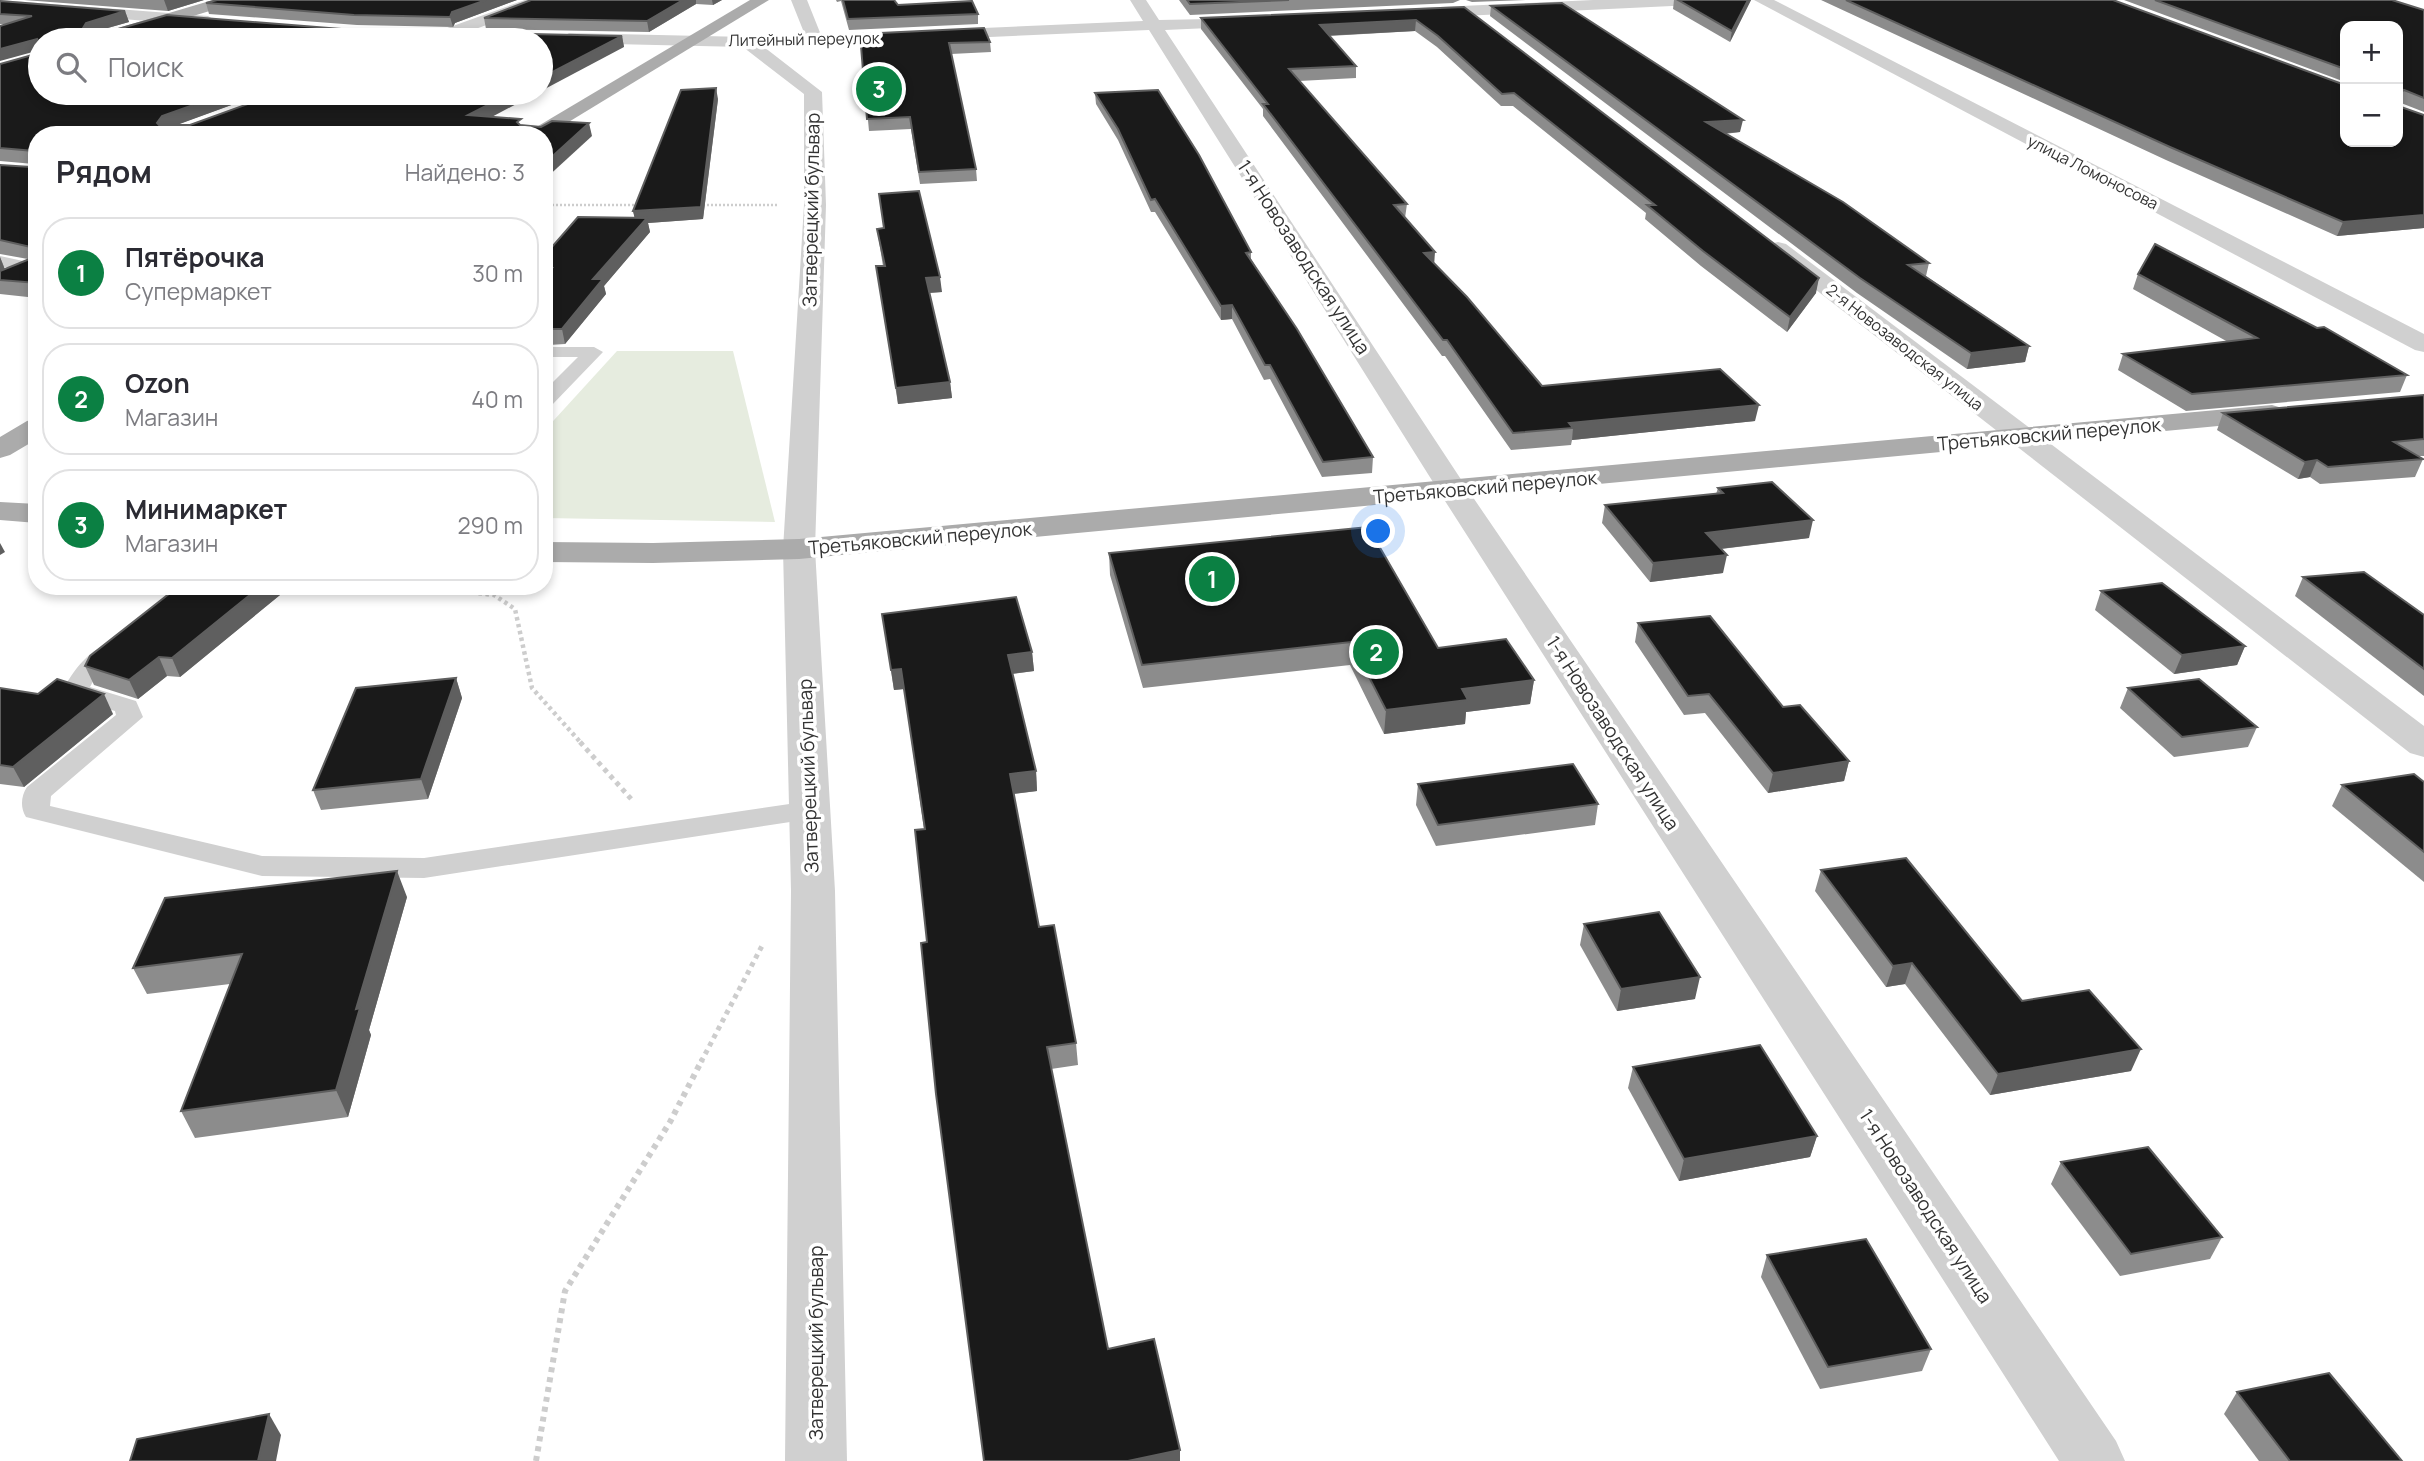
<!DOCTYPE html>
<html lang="ru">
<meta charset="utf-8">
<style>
:root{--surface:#fff;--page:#f2f2f3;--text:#2b2b33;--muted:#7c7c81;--line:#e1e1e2;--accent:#0b8043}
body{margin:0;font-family:Manrope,sans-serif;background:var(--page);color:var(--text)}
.controls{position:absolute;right:21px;top:21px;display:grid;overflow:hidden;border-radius:14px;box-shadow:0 4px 10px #0003}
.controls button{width:63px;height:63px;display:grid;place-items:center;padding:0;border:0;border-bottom:2px solid var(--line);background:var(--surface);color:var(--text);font:35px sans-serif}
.you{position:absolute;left:1379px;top:532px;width:24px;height:24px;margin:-18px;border:5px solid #fff;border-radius:50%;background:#1a73e8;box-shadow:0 0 0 10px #1a73e833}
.badge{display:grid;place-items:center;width:46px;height:46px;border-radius:50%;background:var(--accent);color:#fff;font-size:23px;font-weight:700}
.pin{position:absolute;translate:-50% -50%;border:4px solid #fff;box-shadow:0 2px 7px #0006}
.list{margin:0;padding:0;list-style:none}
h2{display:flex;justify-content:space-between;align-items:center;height:91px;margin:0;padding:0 28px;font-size:30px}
h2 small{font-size:23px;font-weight:400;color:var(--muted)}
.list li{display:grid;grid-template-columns:46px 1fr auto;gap:21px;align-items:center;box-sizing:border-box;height:112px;margin:0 14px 14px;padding:0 14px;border:2px solid var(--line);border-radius:28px}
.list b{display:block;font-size:26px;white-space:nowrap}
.list p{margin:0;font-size:23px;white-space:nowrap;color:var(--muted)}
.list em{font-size:23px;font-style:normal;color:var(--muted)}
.icon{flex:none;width:38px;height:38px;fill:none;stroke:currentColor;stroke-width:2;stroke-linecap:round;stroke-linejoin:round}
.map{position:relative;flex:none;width:2424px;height:1461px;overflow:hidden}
.search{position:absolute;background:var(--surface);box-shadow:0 4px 10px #0003;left:28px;top:28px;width:525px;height:77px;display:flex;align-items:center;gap:18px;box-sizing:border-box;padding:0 24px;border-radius:38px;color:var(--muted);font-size:26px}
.panel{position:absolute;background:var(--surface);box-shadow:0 4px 10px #0003;left:28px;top:126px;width:525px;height:469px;border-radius:28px}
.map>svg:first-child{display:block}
.green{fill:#e6ecdf}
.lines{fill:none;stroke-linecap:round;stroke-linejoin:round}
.path-far3{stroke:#cdcdcd;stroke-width:2.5;stroke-dasharray:2 2;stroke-linecap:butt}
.path-far2{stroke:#cdcdcd;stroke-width:4.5;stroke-dasharray:3.5 3.5;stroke-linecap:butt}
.path-far1{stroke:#cdcdcd;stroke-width:5;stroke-dasharray:4.5 4.5;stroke-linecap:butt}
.path{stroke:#cdcdcd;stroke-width:6;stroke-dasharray:5 5;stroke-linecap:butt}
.service{fill:#d0d0d0;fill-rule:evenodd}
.minor{fill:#d0d0d0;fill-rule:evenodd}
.primary{fill:#ababab;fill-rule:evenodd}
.wall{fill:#8c8c8c}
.shaded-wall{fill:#5f5f5f}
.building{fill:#1a1a1a;stroke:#5f5f5f;stroke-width:2}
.labels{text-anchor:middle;stroke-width:7;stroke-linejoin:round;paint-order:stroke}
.far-street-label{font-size:16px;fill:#333;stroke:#fff}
.street-label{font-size:19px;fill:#333;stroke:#fff}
</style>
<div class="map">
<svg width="2424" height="1461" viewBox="0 0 2424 1461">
<rect width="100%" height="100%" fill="#fff"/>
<polygon class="green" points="617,351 733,351 775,522 544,518 544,431"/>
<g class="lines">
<g class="path-far3">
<polyline points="544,205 641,205"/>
<polyline points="699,205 778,205"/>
</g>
<polyline class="path-far2" points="416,586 494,595 515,609 532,688 582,744"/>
<g class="path-far1">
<polyline points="580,742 633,801"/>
<polyline points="701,1062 763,944"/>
</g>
<polyline class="path" points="536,1461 565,1291 670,1122 702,1060"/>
<g class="service">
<polygon points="0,256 37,264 37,270 0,286 0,275 14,269 0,266"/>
<polygon points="544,347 594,347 603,352 551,406 544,408 544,391 578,357 544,357"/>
<path d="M114 642 123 644 126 649 97 674 90 687 136 701 143 717 51 796 50 806 262 856 424 858 810 801 820 804 824 810 820 816 810 819 424 878 262 876 26 817C20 808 21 796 27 787L116 715 115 711 66 696 62 691C74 670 89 648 114 642Z"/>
</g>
<g class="minor">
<polygon points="0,0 208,16 216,21 208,26 0,9"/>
<polygon points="525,0 548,0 546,3 446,40 423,40 425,36"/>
<polygon points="791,0 807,0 821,35 1143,21 1130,0 1146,0 1159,20 1260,18 1262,21 1254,26 1165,30 1468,490 2116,1441 2125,1461 2059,1461 1438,490 1149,30 764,47 822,92 826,205 815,549 835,891 847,1461 785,1461 791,891 783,549 804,205 804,94 743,47 569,43 561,38 569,33 747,37 805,35"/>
<polygon points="1593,0 1701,0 1693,5 1419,18 1411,13 1419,8"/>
<polygon points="1754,0 1774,0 2424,334 2424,352 2415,350"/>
<polygon points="1778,242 1786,244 2424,726 2424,757 2410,753 1770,254 1766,249 1770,244"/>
</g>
<g class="primary">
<polygon points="213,0 238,0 236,3 114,40 89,40 91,36"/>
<polygon points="750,0 769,0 544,137 523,135"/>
<polygon points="2272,405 2282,408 2286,414 2282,420 799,559 653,563 544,562 544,542 653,543 799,539"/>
<polygon points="37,418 37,439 10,455 0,458 0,437 27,421"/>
<polygon points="0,502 37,504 37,523 0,520"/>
</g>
</g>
<g class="wall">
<polygon points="24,0 204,0 168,11"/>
<polygon points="217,0 517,0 455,23 453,27 357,25 209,14 206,3"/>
<polygon points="531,0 722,0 713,5 696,4 649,32 486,29 484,18"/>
<polygon points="836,0 894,0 898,5 978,14 978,24 849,30 841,1 837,2"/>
<polygon points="1179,0 1460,0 1453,3 1190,15"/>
<polygon points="1466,0 1526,0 1472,2"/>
<polygon points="1674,0 1751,0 1730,42 1673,9"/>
<polygon points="1821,0 2113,0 2345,85 2345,142 2398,142 2398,26 2345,26 2345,82 2124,0 2392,0 2424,10 2424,112 2401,103 2401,107 2424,115 2424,228 2337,236 2166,160"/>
<polygon points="0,1 125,11 129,22 97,31 354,30 622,36 624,47 541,40 40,93 264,93 176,125 492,117 523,125 592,136 37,135 37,298 0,294 0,257 5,269 28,259 0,254 0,165 31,167 34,165 34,164 0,161 0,64 36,54 36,51 4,24 0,24"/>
<polygon points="1491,6 1740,132 1725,134 1929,263 1926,276 2029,346 2025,362 1967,369 1857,293 1490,16"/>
<polygon points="1464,7 1816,293 1787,332 1701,266 1645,219 1646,213 1513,106 1501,106 1437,47 1415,31 1329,36 1356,66 1356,78 1299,81 1407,204 1405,218 1434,263 1542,386 1755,421 1572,440 1571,445 1511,450 1445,356 1442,356 1263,116 1263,109 1201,29 1201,18"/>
<polygon points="860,34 990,42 991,52 951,54 976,169 977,181 920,184 911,129 869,131"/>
<polygon points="1095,93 1251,252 1251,259 1373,457 1372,473 1322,477 1270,379 1264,380 1232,319 1221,320 1155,212 1151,212 1118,140 1096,104"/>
<polygon points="718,99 703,219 648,223 650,232 604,286 606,294 565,344 549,345 553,360 544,370 544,256 635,218 633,211"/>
<polygon points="877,229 942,292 929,293 950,382 952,398 898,404 876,266 883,266"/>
<polygon points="2138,274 2407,375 2400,392 2186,411 2118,370 2123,354 2228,342 2133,289"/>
<polygon points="2424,395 2424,456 2418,456 2423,459 2415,477 2320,484 2310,477 2298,479 2217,430 2223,413"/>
<polygon points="1718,488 1809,538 1721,549 1723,573 1650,582 1602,523 1605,505 1716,494"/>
<polygon points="1109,553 1438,648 1534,680 1530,704 1466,712 1465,724 1384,734 1350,665 1143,688 1110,575"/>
<polygon points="2303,577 2424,615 2424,696 2295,596"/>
<polygon points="179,586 291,586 180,677 167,676 138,699 94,685 85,666"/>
<polygon points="2101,591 2245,646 2237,665 2174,674 2095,610"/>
<polygon points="882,614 1032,652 1034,671 1012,674 1036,771 1037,791 1014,794 1039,927 1076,1043 1078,1065 1051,1069 1108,1349 1180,1450 1180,1461 984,1461 927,942 924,829 904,689 894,690"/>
<polygon points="1638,623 1783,707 1849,761 1844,781 1768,793 1705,713 1684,715 1635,642"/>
<polygon points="456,678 462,698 428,799 321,810 313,790"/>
<polygon points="0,688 113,714 24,787 0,784"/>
<polygon points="2128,688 2257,727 2248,747 2174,757 2120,708"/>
<polygon points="2424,782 2424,882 2332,806 2342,785"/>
<polygon points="1418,784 1598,804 1595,825 1436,846 1416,805"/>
<polygon points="1821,870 2022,1001 2131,1071 1990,1095 1905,984 1886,987 1815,891"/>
<polygon points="407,897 369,1030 371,1035 348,1117 195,1138 181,1111 230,984 147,994 133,968"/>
<polygon points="1584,924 1695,999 1617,1011 1580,945"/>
<polygon points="1633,1067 1817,1136 1810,1157 1679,1181 1628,1088"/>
<polygon points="2061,1162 2222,1237 2210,1259 2120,1276 2051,1184"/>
<polygon points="1767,1255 1931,1349 1922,1371 1820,1389 1761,1277"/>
<polygon points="2237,1392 2402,1461 2259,1461 2224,1414"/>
</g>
<g class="shaded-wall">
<polygon points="164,0 204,0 168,11"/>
<polygon points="486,0 517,0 455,23 453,27 450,17 452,12"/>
<polygon points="683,0 696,0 696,4 649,32 647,21"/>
<polygon points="712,0 722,0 713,5"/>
<polygon points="1748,0 1751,0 1730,42 1732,31"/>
<polygon points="125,11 129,22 90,33 87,39 83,28 86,23"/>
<polygon points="1416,20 1415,31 1320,36 1320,25"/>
<polygon points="622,36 624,47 541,91 541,78"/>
<polygon points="37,39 40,50 0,61 0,49"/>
<polygon points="716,88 718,99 703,219 648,223 650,232 604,286 606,294 565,344 562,329 593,279 636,224 633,211"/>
<polygon points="227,93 264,93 166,129 162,135 157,123 162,116"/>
<polygon points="511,93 537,93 471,128 468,115"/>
<polygon points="1743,120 1740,132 1704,135 1706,122"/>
<polygon points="589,123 592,136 544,180 544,164"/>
<polygon points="2424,215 2424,228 2337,236 2343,222"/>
<polygon points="1435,252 1434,266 1424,253"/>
<polygon points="0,257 5,270 0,273"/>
<polygon points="940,277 942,292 927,293 926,278"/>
<polygon points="1819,278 1816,293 1787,332 1790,317"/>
<polygon points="1232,305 1232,319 1221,320 1221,306"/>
<polygon points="549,344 553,360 544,370 544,350"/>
<polygon points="2029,346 2025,362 1967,369 1971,353"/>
<polygon points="950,382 952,398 898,404 896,388"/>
<polygon points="1759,405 1755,421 1572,440 1573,428 1569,423"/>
<polygon points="2317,460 2310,477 2298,479 2305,462"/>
<polygon points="1813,520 1809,538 1703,551 1706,533"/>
<polygon points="0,543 5,552 0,555"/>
<polygon points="1727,555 1723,573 1650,582 1653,563"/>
<polygon points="261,586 291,586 180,677 172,658"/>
<polygon points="2245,646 2237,665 2174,674 2182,655"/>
<polygon points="1032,652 1034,671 1010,674 1008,655"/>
<polygon points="159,657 167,676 138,699 129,680"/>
<polygon points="901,669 904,689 894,690 891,670"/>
<polygon points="456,678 462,698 428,799 421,779"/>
<polygon points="1534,680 1530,704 1466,712 1465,724 1384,734 1386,710 1462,689"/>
<polygon points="104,694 113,714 24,787 13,767"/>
<polygon points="1849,761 1844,781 1768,793 1773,773"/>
<polygon points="1036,771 1037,791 1012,794 1010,774"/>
<polygon points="397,871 407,897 369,1030 371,1035 348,1117 336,1090 356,1009"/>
<polygon points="1912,963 1905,984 1886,987 1893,966"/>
<polygon points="1700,977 1695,999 1617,1011 1621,989"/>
<polygon points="2141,1049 2131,1071 1990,1095 1998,1074"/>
<polygon points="1817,1136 1810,1157 1679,1181 1684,1159"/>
<polygon points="269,1414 281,1435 276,1461 258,1461"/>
<polygon points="1180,1450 1180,1461 1128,1461"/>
</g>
<g class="building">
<polygon points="217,0 486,0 452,12 450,17 354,15 206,3"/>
<polygon points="531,0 683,0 647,21 484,18"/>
<polygon points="843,0 894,0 898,5 972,1 978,14 848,19"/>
<polygon points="1187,0 1289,0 1190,4"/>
<polygon points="1678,0 1748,0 1732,31"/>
<polygon points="1846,0 2113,0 2345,85 2345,142 2398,142 2398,26 2345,26 2345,69 2155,0 2392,0 2424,10 2424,98 2404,90 2400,93 2401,107 2424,115 2424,215 2343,222 2170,147"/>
<polygon points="0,1 125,11 86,23 83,28 85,32 111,31 167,15 354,30 622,36 541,78 541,40 40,40 40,93 227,93 162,116 157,123 159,125 190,125 278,93 511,93 468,115 521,119 517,122 520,125 541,127 552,121 589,123 544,164 544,135 37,135 37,283 0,280 0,271 32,258 31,247 0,240 0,165 31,167 34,165 34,151 0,148 0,64 36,54 37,39 0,49 0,26 32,16 0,14"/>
<polygon points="1562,3 1743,120 1706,122 1843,202 1929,263 1908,265 2029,346 1971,353 1860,278 1491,6"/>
<polygon points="1464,7 1819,278 1790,317 1703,251 1647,205 1655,205 1514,93 1502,94 1438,36 1416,20 1320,25 1356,66 1289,69 1407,204 1394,205 1435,252 1424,253 1467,297 1542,386 1720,369 1759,405 1569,423 1573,428 1513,433 1447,340 1443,340 1263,104 1268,104 1201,18"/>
<polygon points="984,28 990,42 949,43 976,169 919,172 910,117 867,119 860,34"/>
<polygon points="716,88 701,207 633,211 681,90"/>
<polygon points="1158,90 1199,155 1251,252 1246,253 1297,329 1373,457 1323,462 1270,365 1265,365 1232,305 1221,306 1155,199 1151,200 1118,129 1095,93"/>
<polygon points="919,191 940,277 926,278 950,382 896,388 876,266 885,266 877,229 884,228 879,194"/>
<polygon points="578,217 647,218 593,279 603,279 562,329 544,329 544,277 552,268 544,268 544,256"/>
<polygon points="2155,244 2317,328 2324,327 2407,375 2192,394 2123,354 2257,338 2138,274"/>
<polygon points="2424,395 2424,439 2394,442 2423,459 2328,467 2317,460 2305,462 2223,413"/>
<polygon points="1772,482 1813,520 1706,533 1727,555 1653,563 1605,505 1723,493 1718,488"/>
<polygon points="1368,527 1438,648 1506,639 1534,680 1462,689 1468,700 1386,710 1351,642 1142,665 1109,553"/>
<polygon points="2364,572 2424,615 2424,669 2303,577"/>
<polygon points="2162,583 2245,646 2182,655 2101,591"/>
<polygon points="179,586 261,586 172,658 159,657 129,680 85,666 90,656"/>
<polygon points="1016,597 1032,652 1008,655 1036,771 1010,774 1039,927 1054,925 1076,1043 1047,1047 1108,1349 1154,1339 1180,1450 1128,1461 984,1461 936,1094 921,943 927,942 915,830 925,829 901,669 891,670 882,614"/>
<polygon points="1710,616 1783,707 1800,705 1849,761 1773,773 1709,694 1688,696 1638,623"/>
<polygon points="456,678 421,779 313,790 356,688"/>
<polygon points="57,679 104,694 13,767 0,765 0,688 38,694"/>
<polygon points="2199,679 2257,727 2182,737 2128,688"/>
<polygon points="1573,764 1598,804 1438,825 1418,784"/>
<polygon points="2414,774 2424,782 2424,852 2342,785"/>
<polygon points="1906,858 2022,1001 2089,990 2141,1049 1998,1074 1912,963 1893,966 1821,870"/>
<polygon points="397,871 356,1009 360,1008 336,1090 181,1111 242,954 133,968 165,898"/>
<polygon points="1659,912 1700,977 1621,989 1584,924"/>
<polygon points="1760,1045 1817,1136 1684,1159 1633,1067"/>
<polygon points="2148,1147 2222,1237 2131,1254 2061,1162"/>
<polygon points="1866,1239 1931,1349 1828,1367 1767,1255"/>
<polygon points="2329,1373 2402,1461 2290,1461 2237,1392"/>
<polygon points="269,1414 258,1461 130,1461 137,1439"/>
</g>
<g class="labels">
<g class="far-street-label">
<text transform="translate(804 39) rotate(-1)" y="6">Литейный переулок</text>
<text transform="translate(2093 172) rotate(27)" y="6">улица Ломоносова</text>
<text transform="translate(1905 347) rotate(38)" y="6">2-я Новозаводская улица</text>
</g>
<g class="street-label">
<text transform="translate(811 210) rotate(-89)" y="7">Затверецкий бульвар</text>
<text transform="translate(1304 257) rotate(57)" y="7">1-я Новозаводская улица</text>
<text transform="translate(2049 434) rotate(-5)" y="7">Третьяковский переулок</text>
<text transform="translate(1485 487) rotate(-5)" y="7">Третьяковский переулок</text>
<text transform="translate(920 538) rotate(-5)" y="7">Третьяковский переулок</text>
<text transform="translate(1613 733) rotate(57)" y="7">1-я Новозаводская улица</text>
<text transform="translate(808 776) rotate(-92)" y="7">Затверецкий бульвар</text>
<text transform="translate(1926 1206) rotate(57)" y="7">1-я Новозаводская улица</text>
<text transform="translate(816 1343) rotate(-90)" y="7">Затверецкий бульвар</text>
</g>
</g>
</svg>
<div class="controls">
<button>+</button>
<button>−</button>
</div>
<div class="you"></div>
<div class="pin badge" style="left:1212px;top:579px">1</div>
<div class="pin badge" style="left:1376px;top:652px">2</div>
<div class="pin badge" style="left:879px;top:89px">3</div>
<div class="search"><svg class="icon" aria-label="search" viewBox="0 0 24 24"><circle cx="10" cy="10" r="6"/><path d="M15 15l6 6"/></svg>Поиск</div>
<section class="panel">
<h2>Рядом<small>Найдено: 3</small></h2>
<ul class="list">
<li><span class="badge">1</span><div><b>Пятёрочка</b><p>Супермаркет</p></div><em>30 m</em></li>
<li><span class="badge">2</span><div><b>Ozon</b><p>Магазин</p></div><em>40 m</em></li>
<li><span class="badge">3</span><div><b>Минимаркет</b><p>Магазин</p></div><em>290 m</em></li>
</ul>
</section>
</div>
